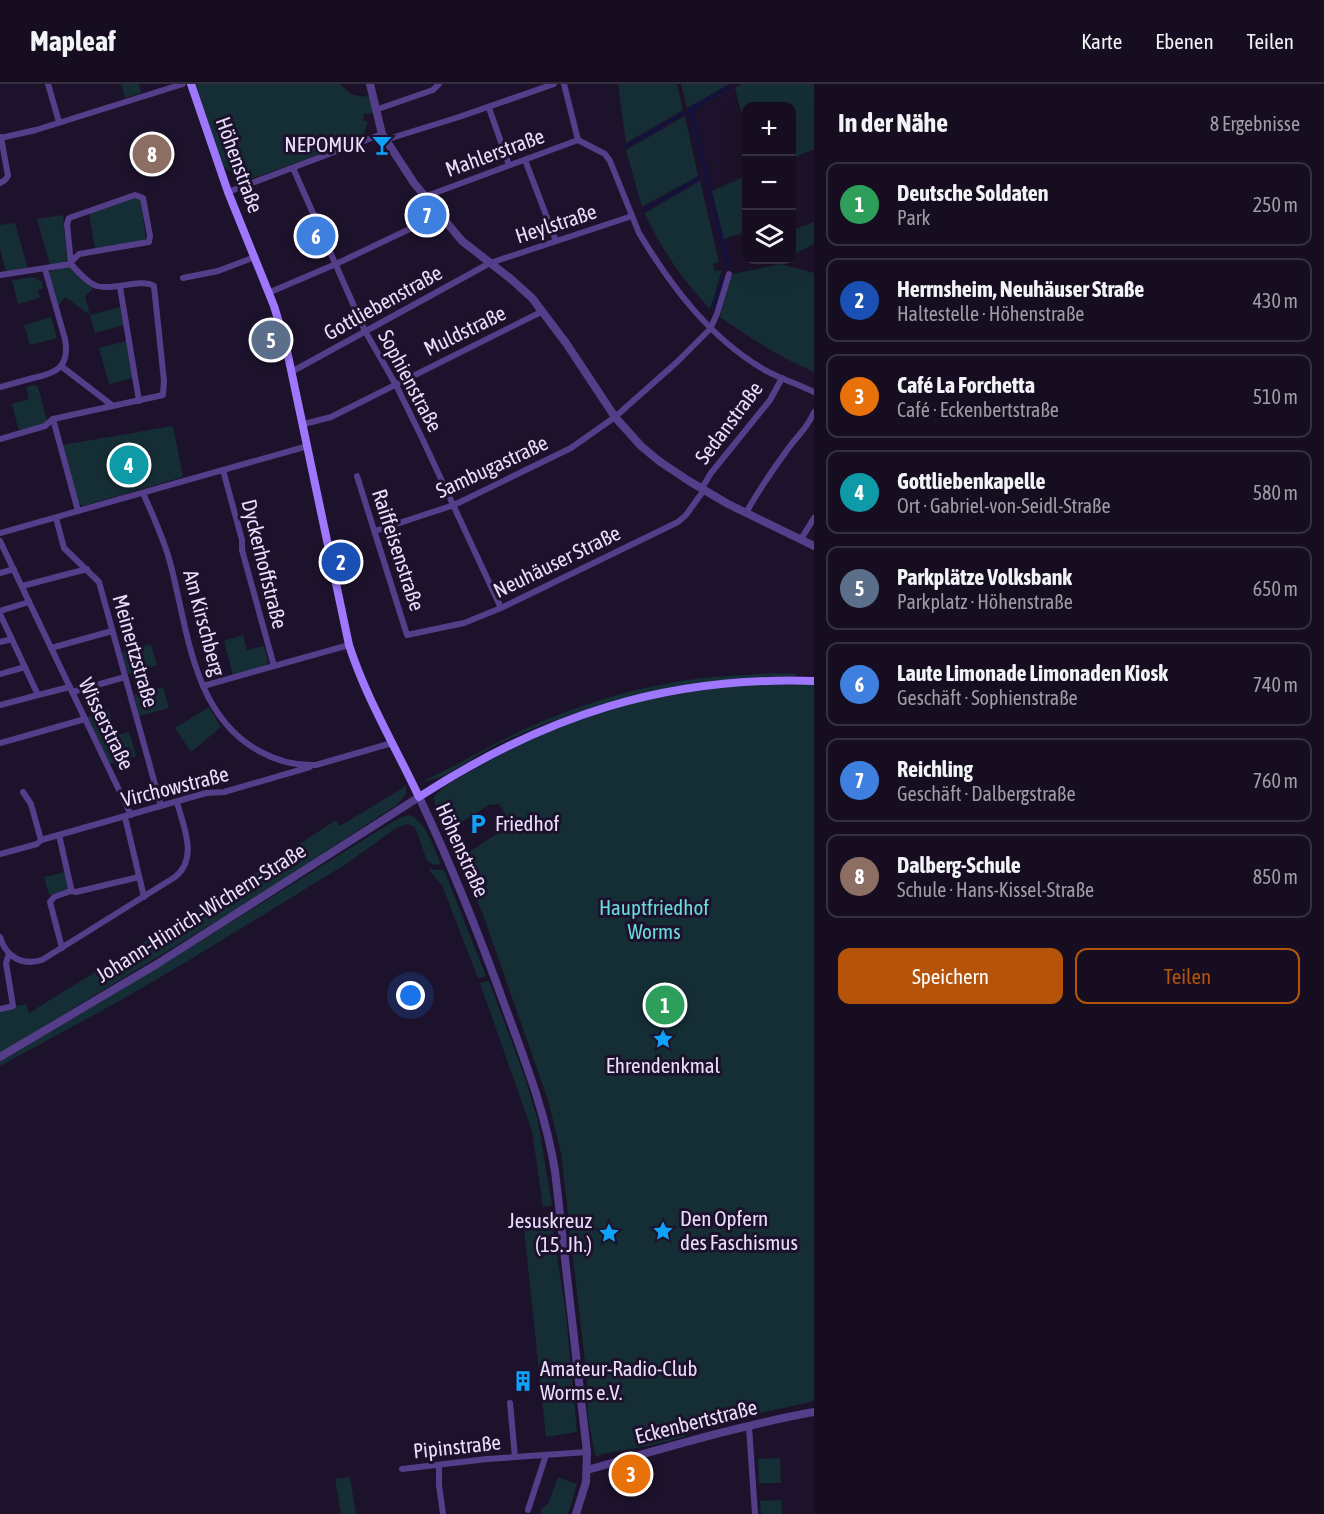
<!DOCTYPE html>
<html lang="de">
<meta charset="utf-8">
<style>
:root{--surface:#160e20;--page:#231c2d;--text:#f1f3f6;--muted:#9e9ca5;--line:#352e3e;--accent:#b45309}
body{margin:0;font-family:"Asap Condensed",sans-serif;background:var(--page);color:var(--text)}
.controls{position:absolute;right:18px;top:18px;display:grid;overflow:hidden;border-radius:12px;box-shadow:0 6px 24px #0002}
.controls button{width:54px;height:54px;display:grid;place-items:center;padding:0;border:0;border-bottom:2px solid var(--line);background:var(--surface);color:var(--text);font:30px sans-serif}
.you{position:absolute;left:411px;top:912px;width:21px;height:21px;margin:-15px;border:4px solid #fff;border-radius:50%;background:#1a73e8;box-shadow:0 0 0 9px #1a73e833}
.badge{display:grid;place-items:center;width:39px;height:39px;border-radius:50%;background:var(--accent);color:#fff;font-size:20px;font-weight:700}
.pin{position:absolute;translate:-50% -50%;border:3px solid #fff;box-shadow:0 2px 6px #0006}
.list{margin:0;padding:0;list-style:none}
h2{display:flex;justify-content:space-between;align-items:center;height:78px;margin:0;padding:0 24px;font-size:26px}
h2 small{font-size:20px;font-weight:400;color:var(--muted)}
.list li{display:grid;grid-template-columns:39px 1fr auto;gap:18px;align-items:center;box-sizing:border-box;height:84px;margin:0 12px 12px;padding:0 12px;border:2px solid var(--line);border-radius:12px}
.list b{display:block;font-size:22px;white-space:nowrap}
.list p{margin:0;font-size:20px;white-space:nowrap;color:var(--muted)}
.list em{font-size:20px;font-style:normal;color:var(--muted)}
.actions{display:flex;gap:12px;padding:18px 24px}
.actions a{flex:1;padding:14px 0;border:2px solid var(--accent);border-radius:12px;text-align:center;font-size:21px;color:var(--accent)}
.actions .main{background:var(--accent);color:#fff}
.icon{flex:none;width:33px;height:33px;fill:none;stroke:currentColor;stroke-width:2;stroke-linecap:round;stroke-linejoin:round}
.map{position:relative;flex:none;width:814px;height:1430px;overflow:hidden}
header{display:flex;align-items:center;gap:36px;box-sizing:border-box;height:84px;padding:0 30px;background:var(--surface);border-bottom:2px solid var(--line)}
header strong{font-size:28px}
nav{display:flex;gap:33px;margin-inline-start:auto;font-size:21px}
main{display:flex}
aside{flex:1;background:var(--surface)}
.map>svg:first-child{display:block}
.green{fill:#152e35}
.lines{fill:none;stroke-linecap:round;stroke-linejoin:round}
.stream{stroke:#0c124a;stroke-width:2}
.minor{stroke:#553e89;stroke-width:6}
.tertiary{stroke:#553e89;stroke-width:8}
.secondary{stroke:#9e77fc;stroke-width:8}
.labels{text-anchor:middle;stroke-width:6;stroke-linejoin:round;paint-order:stroke}
.poi-label{font-size:21px;fill:#eaddfe;stroke:#1d122b;text-anchor:start}
.street-label{font-size:21px;fill:#eaddfe;stroke:#1d122b}
.park-label{font-size:21px;fill:#69dcdf;stroke:#1d122b}
</style>
<header>
<strong>Mapleaf</strong>
<nav><a>Karte</a><a>Ebenen</a><a>Teilen</a></nav>
</header>
<main>
<div class="map">
<svg width="814" height="1430" viewBox="0 0 814 1430">
<rect width="100%" height="100%" fill="#1d122b"/>
<g class="green">
<polygon points="121,0 139,0 141,9 125,14"/>
<polygon points="195,0 339,0 353,11 370,13 373,29 363,30 364,37 368,37 364,50 359,56 254,94 236,92 223,82"/>
<polygon points="618,0 677,0 683,26 626,59"/>
<polygon points="681,0 729,0 687,24"/>
<polygon points="742,0 814,0 814,65 792,75 792,22 746,22 746,47 735,4"/>
<polygon points="685,32 698,92 642,123 626,66"/>
<polygon points="746,92 746,148 724,155 712,107"/>
<path d="M700 97 719 178 713 180 715 187 721 186V189L710 225C683 196 661 166 645 129Z"/>
<polygon points="135,114 141,116 146,155 144,157 95,165 89,129"/>
<polygon points="63,131 67,176 64,179 50,181 37,135"/>
<polygon points="814,138 814,160 792,171 792,146"/>
<polygon points="15,139 28,185 6,188 0,165 0,141"/>
<path d="M780 180 814 189V288C780 273 750 254 720 233L730 195 733 190Z"/>
<polygon points="67,183 71,184 93,204 85,213 90,231 120,223 124,241 95,249 90,231 65,213 58,222 49,189 53,186"/>
<polygon points="34,193 42,198 43,204 38,206 40,214 18,220 12,196"/>
<polygon points="51,233 57,254 30,261 24,241"/>
<polygon points="126,257 133,294 109,300 99,264"/>
<polygon points="34,301 38,303 47,336 45,340 22,346 18,344 12,320 29,315 26,303"/>
<polygon points="173,342 183,393 83,422 77,419 62,361"/>
<polygon points="243,551 247,566 264,562 268,578 266,582 233,591 224,557"/>
<polygon points="151,560 157,581 128,590 122,568"/>
<path d="M797 590 796 592C703 592 616 611 530 646 515 652 500 659 485 667 469 676 442 697 424 697 433 692 446 686 456 681 545 629 643 594 746 591 763 590 781 588 797 590Z"/>
<path d="M742 601H814V1317L743 1333V1335L685 1350V1353L648 1362 602 1370 598 1373 595 1371 588 1334 587 1295 561 1069 548 1016 482 828 459 775 511 740 499 720 489 721 447 747 435 721 434 713C445 699 465 691 480 682 532 653 597 625 655 613 684 608 713 605 742 601Z"/>
<polygon points="163,603 169,624 139,632 134,611"/>
<polygon points="209,623 221,643 191,668 175,644"/>
<polygon points="109,626 116,651 129,648 136,672 109,680 87,633"/>
<polygon points="406,702 406,710 398,720 266,807 0,969 0,925 26,920 29,929 249,793 336,736 340,742"/>
<path d="M409 731C426 736 434 765 441 780L434 781 427 777 415 743 407 740 396 744 346 780 191 875 123 915 0 982V978L146 891 381 745 401 733Z"/>
<polygon points="428,785 444,786 486,892 478,894 442,801"/>
<polygon points="65,788 69,803 66,807 49,811 44,793"/>
<polygon points="489,897 524,991 538,1037 552,1121 543,1123 532,1047 480,899"/>
<polygon points="551,1133 566,1230 577,1348 546,1353 523,1135"/>
<polygon points="780,1374 781,1399 759,1399 758,1375"/>
<polygon points="350,1393 356,1430 341,1430 335,1395"/>
<polygon points="558,1393 577,1400 568,1430 541,1430 541,1425 548,1420"/>
<polygon points="781,1416 782,1430 761,1430 760,1417"/>
</g>
<g class="lines">
<g class="stream">
<polyline points="734,0 735,0"/>
<polyline points="692,24 692,32 728,182"/>
<polyline points="688,27 729,3"/>
<polyline points="626,62 684,29"/>
<polyline points="644,126 699,94"/>
<polyline points="714,223 723,194"/>
</g>
<g class="minor">
<polyline points="48,0 59,38"/>
<path d="M564 0 578 56 605 70 610 77 639 149C671 202 709 253 763 285 779 294 797 300 814 308"/>
<polyline points="489,24 509,81"/>
<polyline points="378,25 433,6 439,0"/>
<polyline points="0,54 36,46 183,0"/>
<polyline points="385,56 459,33 554,0"/>
<polyline points="525,76 556,157"/>
<polyline points="293,84 365,247 396,301 422,354 501,524"/>
<polyline points="0,99 5,96 8,92 1,53"/>
<polyline points="228,108 382,50"/>
<polyline points="424,113 578,56"/>
<polyline points="71,180 67,140 69,134 135,111 143,114 150,152 149,158 79,170 72,177"/>
<path d="M0 191 71 180C77 187 88 199 97 202 113 207 141 194 154 202L164 297 163 311 53 335"/>
<polyline points="183,194 218,187 255,173"/>
<polyline points="120,203 139,317"/>
<polyline points="268,209 336,180 439,131"/>
<polyline points="61,282 113,322"/>
<polyline points="293,287 490,179 632,132"/>
<path d="M0 303C11 300 22 297 33 294 57 289 70 283 65 255L45 185"/>
<polyline points="53,335 78,427"/>
<polyline points="304,340 331,333 543,227"/>
<polyline points="0,355 45,342 53,335"/>
<polyline points="223,386 242,456 242,466 274,582"/>
<polyline points="357,392 407,551 464,539 501,524 678,438 686,431 704,406"/>
<polyline points="702,404 711,389 770,316 782,294"/>
<path d="M143 409C153 432 165 457 171 482 188 547 193 631 259 667 277 677 295 682 316 681L392 659"/>
<path d="M746 429C759 405 774 384 790 362 800 349 808 343 814 328"/>
<polyline points="56,434 64,464 99,498 161,722"/>
<polyline points="375,447 454,421 571,364 615,333 677,278 710,245 717,230 729,190"/>
<polyline points="0,449 308,362"/>
<polyline points="801,455 814,434"/>
<polyline points="0,457 131,731"/>
<polyline points="0,489 14,485"/>
<polyline points="22,502 87,485"/>
<polyline points="0,527 29,518"/>
<polyline points="0,530 38,611 0,621"/>
<polyline points="0,558 12,555"/>
<polyline points="51,564 112,547"/>
<polyline points="0,590 25,583"/>
<polyline points="203,602 349,561"/>
<polyline points="72,608 125,593"/>
<polyline points="38,611 70,603"/>
<polyline points="0,659 85,635"/>
<polyline points="23,708 31,720 41,756"/>
<polyline points="125,733 144,813"/>
<polyline points="59,751 71,804 71,807 54,813 50,818 62,864"/>
<polyline points="0,770 37,760 41,756 206,709 224,708 310,683"/>
<polyline points="71,807 76,808 139,793"/>
<path d="M0 853C6 873 22 882 42 876L175 793C199 774 183 742 177 718"/>
<polyline points="0,925 13,922 6,879 9,870"/>
<polyline points="510,1319 515,1373"/>
<polyline points="749,1343 755,1430"/>
<polyline points="439,1381 439,1401 443,1430"/>
<polyline points="402,1385 487,1375 587,1368"/>
<polyline points="528,1426 546,1371"/>
</g>
<g class="tertiary">
<polyline points="370,0 382,50 414,99 462,157 511,195 532,214 566,259 615,333 641,362 659,377 689,397 728,420 814,462"/>
<path d="M0 973 157 880 419 713C452 782 480 853 506 925 526 979 546 1031 555 1087L587 1368 586 1398 576 1430"/>
<path d="M587 1386C662 1365 737 1342 814 1328"/>
</g>
<path class="secondary" d="M191 0 228 108 274 222 286 262 349 561C366 614 395 662 419 713 544 632 665 592 814 597"/>
</g>
<defs>
<g id="bar-bare" transform="scale(1.62)"><path d="M-6-5H6L.8 .8V4.5H3.5V6h-7V4.5H-.8V.8Z" fill="#0ea2fa" stroke="#1d122b" stroke-width="2.5" paint-order="stroke"/></g>
<g id="parking-bare" transform="scale(1.62)"><path d="M-3.5-5.5H1a3.5 3.5 0 0 1 0 7H-1V5.5H-3.5ZM-1-3.4V-.6H.8a1.4 1.4 0 0 0 0-2.8Z" fill="#0ea2fa" stroke="#1d122b" stroke-width="2.5" paint-order="stroke"/></g>
<g id="sight-bare" transform="scale(1.62)"><path d="M0-6L1.8-2.2L6-1.7L2.9 1.2L3.7 5.4L0 3.3L-3.7 5.4L-2.9 1.2L-6-1.7L-1.8-2.2Z" fill="#0ea2fa" stroke="#1d122b" stroke-width="2.5" paint-order="stroke"/></g>
<g id="building-bare" transform="scale(1.62)"><path d="M-4-6H4V6H1V3H-1V6H-4ZM-2.5-4.3h1.7v1.8h-1.7ZM.8-4.3h1.7v1.8H.8ZM-2.5-1h1.7V.8h-1.7ZM.8-1h1.7V.8H.8Z" fill="#0ea2fa" stroke="#1d122b" stroke-width="2.5" paint-order="stroke"/></g>
</defs>
<g fill-rule="evenodd">
<use href="#bar-bare" x="382" y="61"/>
<use href="#parking-bare" x="478" y="740"/>
<use href="#sight-bare" x="663" y="955"/>
<use href="#sight-bare" x="663" y="1147"/>
<use href="#sight-bare" x="609" y="1149"/>
<use href="#building-bare" x="523" y="1297"/>
</g>
<g class="labels">
<g class="poi-label">
<text x="365" y="68" text-anchor="end">NEPOMUK</text>
<text x="495" y="747">Friedhof</text>
<text x="663" y="989" text-anchor="middle">Ehrendenkmal</text>
<text x="680" y="1142">Den Opfern<tspan x="680" dy="24">des Faschismus</tspan></text>
<text x="592" y="1144" text-anchor="end">Jesuskreuz<tspan x="592" dy="24">(15. Jh.)</tspan></text>
<text x="540" y="1292">Amateur-Radio-Club<tspan x="540" dy="24">Worms e.V.</tspan></text>
</g>
<g class="street-label">
<text transform="translate(495 69) rotate(-20)" y="7">Mahlerstraße</text>
<text transform="translate(239 81) rotate(70)" y="7">Höhenstraße</text>
<text transform="translate(556 140) rotate(-18)" y="7">Heylstraße</text>
<text transform="translate(383 219) rotate(-29)" y="7">Gottliebenstraße</text>
<text transform="translate(465 247) rotate(-26)" y="7">Muldstraße</text>
<text transform="translate(410 297) rotate(62)" y="7">Sophienstraße</text>
<text transform="translate(729 339) rotate(-53)" y="7">Sedanstraße</text>
<text transform="translate(492 383) rotate(-25)" y="7">Sambugastraße</text>
<text transform="translate(398 466) rotate(72)" y="7">Raiffeisenstraße</text>
<text transform="translate(557 478) rotate(-26)" y="7">Neuhäuser Straße</text>
<text transform="translate(264 480) rotate(76)" y="7">Dyckerhoffstraße</text>
<text transform="translate(204 539) rotate(75)" y="7">Am Kirschberg</text>
<text transform="translate(135 567) rotate(74)" y="7">Meinertzstraße</text>
<text transform="translate(106 640) rotate(64)" y="7">Wisserstraße</text>
<text transform="translate(175 703) rotate(-14)" y="7">Virchowstraße</text>
<text transform="translate(462 766) rotate(66)" y="7">Höhenstraße</text>
<text transform="translate(201 829) rotate(-32)" y="7">Johann-Hinrich-Wichern-Straße</text>
<text transform="translate(696 1338) rotate(-14)" y="7">Eckenbertstraße</text>
<text transform="translate(457 1363) rotate(-6)" y="7">Pipinstraße</text>
</g>
<g class="park-label">
<text x="654" y="831">Hauptfriedhof<tspan x="654" dy="24">Worms</tspan></text>
</g>
</g>
</svg>
<div class="controls">
<button>+</button>
<button>−</button>
<button><svg class="icon" aria-label="layers" viewBox="0 0 24 24"><path d="M12 4l9 5-9 5-9-5zM3 14l9 5 9-5"/></svg></button>
</div>
<div class="you"></div>
<div class="pin badge" style="left:665px;top:921px;background:#2e9e5b">1</div>
<div class="pin badge" style="left:341px;top:478px;background:#1a4fb4">2</div>
<div class="pin badge" style="left:631px;top:1390px;background:#e8710a">3</div>
<div class="pin badge" style="left:129px;top:381px;background:#0f9aa8">4</div>
<div class="pin badge" style="left:271px;top:256px;background:#5c6f8a">5</div>
<div class="pin badge" style="left:316px;top:152px;background:#3f7fe0">6</div>
<div class="pin badge" style="left:427px;top:131px;background:#3f7fe0">7</div>
<div class="pin badge" style="left:152px;top:70px;background:#8d6e63">8</div>
</div>
<aside>
<h2>In der Nähe<small>8 Ergebnisse</small></h2>
<ul class="list">
<li><span class="badge" style="background:#2e9e5b">1</span><div><b>Deutsche Soldaten</b><p>Park</p></div><em>250 m</em></li>
<li><span class="badge" style="background:#1a4fb4">2</span><div><b>Herrnsheim, Neuhäuser Straße</b><p>Haltestelle · Höhenstraße</p></div><em>430 m</em></li>
<li><span class="badge" style="background:#e8710a">3</span><div><b>Café La Forchetta</b><p>Café · Eckenbertstraße</p></div><em>510 m</em></li>
<li><span class="badge" style="background:#0f9aa8">4</span><div><b>Gottliebenkapelle</b><p>Ort · Gabriel-von-Seidl-Straße</p></div><em>580 m</em></li>
<li><span class="badge" style="background:#5c6f8a">5</span><div><b>Parkplätze Volksbank</b><p>Parkplatz · Höhenstraße</p></div><em>650 m</em></li>
<li><span class="badge" style="background:#3f7fe0">6</span><div><b>Laute Limonade Limonaden Kiosk</b><p>Geschäft · Sophienstraße</p></div><em>740 m</em></li>
<li><span class="badge" style="background:#3f7fe0">7</span><div><b>Reichling</b><p>Geschäft · Dalbergstraße</p></div><em>760 m</em></li>
<li><span class="badge" style="background:#8d6e63">8</span><div><b>Dalberg-Schule</b><p>Schule · Hans-Kissel-Straße</p></div><em>850 m</em></li>
</ul>
<div class="actions"><a class="main">Speichern</a><a>Teilen</a></div>
</aside>
</main>
